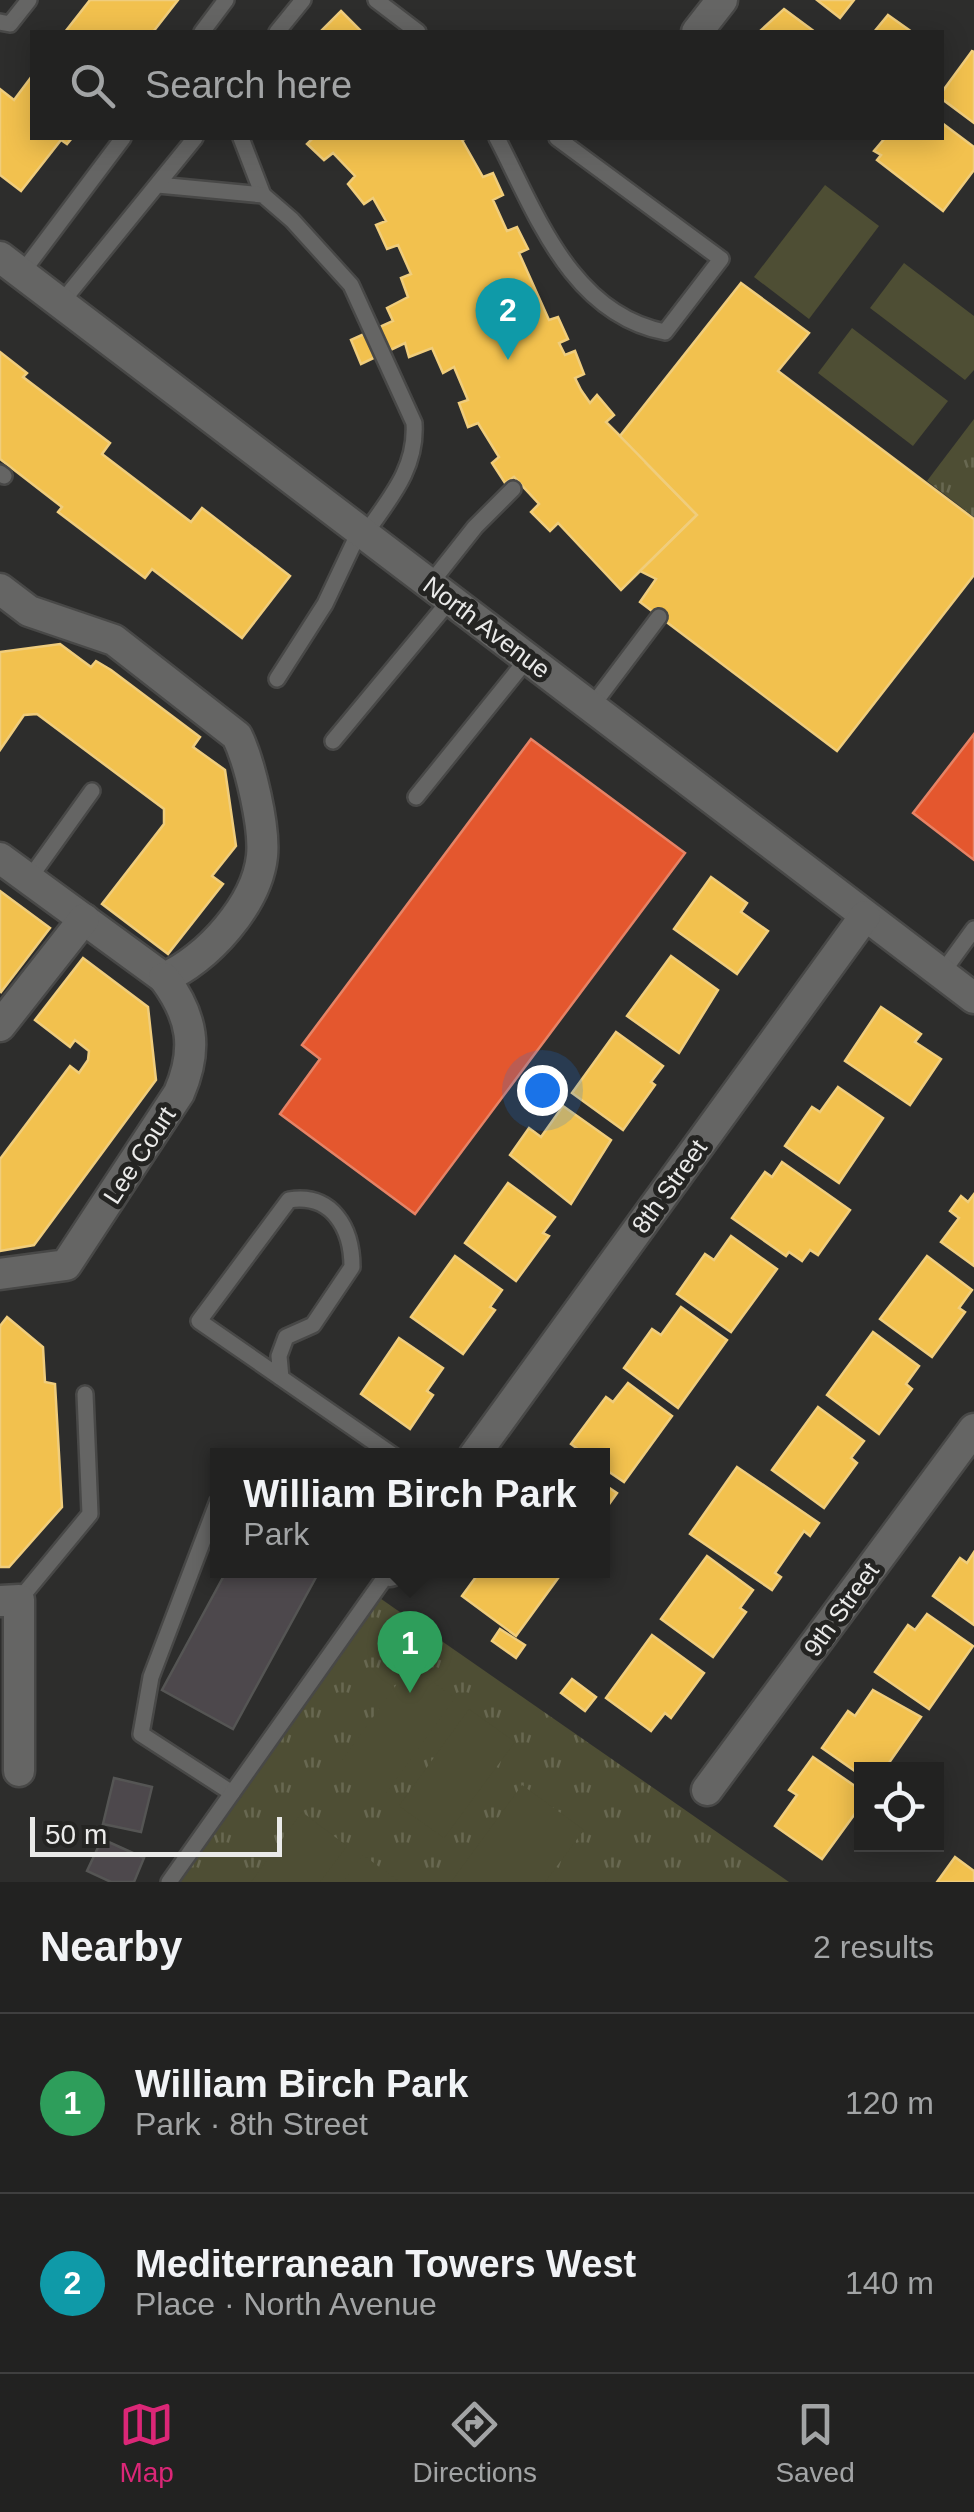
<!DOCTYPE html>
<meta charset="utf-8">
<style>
:root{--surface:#222221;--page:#2e2f2e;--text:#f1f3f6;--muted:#a2a4a5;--line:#3f3f3f;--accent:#db2777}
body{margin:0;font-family:Arial,sans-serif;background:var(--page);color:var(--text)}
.controls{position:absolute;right:30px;bottom:30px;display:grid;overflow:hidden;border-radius:0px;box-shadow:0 5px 25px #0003}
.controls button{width:90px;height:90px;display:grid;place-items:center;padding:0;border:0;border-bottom:2px solid var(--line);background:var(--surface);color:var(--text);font:50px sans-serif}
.scale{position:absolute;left:30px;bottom:25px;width:252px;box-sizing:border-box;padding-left:10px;border:5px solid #eaeae9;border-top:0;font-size:28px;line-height:35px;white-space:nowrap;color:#eaeae9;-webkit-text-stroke:8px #242422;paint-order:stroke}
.you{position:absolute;left:542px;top:1090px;width:35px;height:35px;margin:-25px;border:8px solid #fff;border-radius:50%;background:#1a73e8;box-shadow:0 0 0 15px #1a73e833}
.badge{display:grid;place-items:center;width:65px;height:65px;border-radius:50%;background:var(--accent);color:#fff;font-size:32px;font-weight:700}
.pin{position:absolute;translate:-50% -82px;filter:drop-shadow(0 2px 5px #0008)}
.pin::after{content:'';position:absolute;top:52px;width:35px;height:30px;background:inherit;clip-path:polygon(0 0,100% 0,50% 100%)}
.popup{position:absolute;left:210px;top:1448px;width:400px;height:130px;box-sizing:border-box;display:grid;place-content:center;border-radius:0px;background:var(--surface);filter:drop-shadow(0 2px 8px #0005);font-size:32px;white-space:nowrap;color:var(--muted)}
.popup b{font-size:38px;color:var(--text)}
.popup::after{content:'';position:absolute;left:50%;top:100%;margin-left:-20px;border:20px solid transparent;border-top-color:var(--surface)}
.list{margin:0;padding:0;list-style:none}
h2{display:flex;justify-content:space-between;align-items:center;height:130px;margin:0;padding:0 40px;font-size:42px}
h2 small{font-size:32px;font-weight:400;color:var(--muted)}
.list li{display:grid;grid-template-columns:65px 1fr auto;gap:30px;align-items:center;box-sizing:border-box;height:180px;padding:0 40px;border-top:2px solid var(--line)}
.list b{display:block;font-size:38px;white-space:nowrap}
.list p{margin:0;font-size:32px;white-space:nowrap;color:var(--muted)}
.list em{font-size:32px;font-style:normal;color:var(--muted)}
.icon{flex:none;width:55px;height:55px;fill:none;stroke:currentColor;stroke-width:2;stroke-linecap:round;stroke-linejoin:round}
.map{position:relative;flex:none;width:974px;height:1882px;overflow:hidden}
.search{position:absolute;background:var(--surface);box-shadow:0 5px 25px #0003;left:30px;right:30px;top:30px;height:110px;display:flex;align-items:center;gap:25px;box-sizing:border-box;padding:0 35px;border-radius:0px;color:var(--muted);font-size:38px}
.sheet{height:490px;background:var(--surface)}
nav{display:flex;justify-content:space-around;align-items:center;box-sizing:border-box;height:140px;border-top:2px solid var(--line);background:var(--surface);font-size:28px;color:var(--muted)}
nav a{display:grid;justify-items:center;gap:5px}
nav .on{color:var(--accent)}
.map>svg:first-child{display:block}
.grass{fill:url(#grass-tufts)}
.pitch{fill:#4e4e34}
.homes{fill:#f2c14e;stroke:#f0cd7c;stroke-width:2.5}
.shops{fill:#e4572e;stroke:#e68366;stroke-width:2.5}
.building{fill:#4d484c;stroke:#555554;stroke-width:2.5}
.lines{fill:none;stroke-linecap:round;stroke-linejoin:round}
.lane-casing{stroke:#484847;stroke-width:20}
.street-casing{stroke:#484847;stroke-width:35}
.lane{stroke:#656564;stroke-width:15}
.street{stroke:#656564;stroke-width:30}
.labels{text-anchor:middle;stroke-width:10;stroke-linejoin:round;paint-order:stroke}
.street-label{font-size:25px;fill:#eaeae9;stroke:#242422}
</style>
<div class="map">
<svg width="974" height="1882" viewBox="0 0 974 1882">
<defs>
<pattern id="grass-tufts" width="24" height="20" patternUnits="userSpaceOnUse" patternTransform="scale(2.5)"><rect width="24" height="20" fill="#4e4e34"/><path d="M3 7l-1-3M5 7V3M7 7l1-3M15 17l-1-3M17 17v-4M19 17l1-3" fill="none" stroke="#686851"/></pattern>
</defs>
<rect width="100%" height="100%" fill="#2d2d2c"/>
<g class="grass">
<polygon points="974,419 974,517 927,481"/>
<polygon points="374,1594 789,1882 169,1882"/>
</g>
<g class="pitch">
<polygon points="825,185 879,226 809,319 754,277"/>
<polygon points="904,263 974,316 974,370 965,380 870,308"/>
<polygon points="852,328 948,401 913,446 818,373"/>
<polygon points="410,1666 455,1698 384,1796 340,1763"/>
<polygon points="469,1709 515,1742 444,1838 399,1806"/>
<polygon points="522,1785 584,1830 545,1882 451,1882"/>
<polygon points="302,1812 347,1846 320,1882 251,1882"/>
<polygon points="363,1855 400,1882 343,1882"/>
</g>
<g class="homes">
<polygon points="90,0 178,0 153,32 65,32"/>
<polygon points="817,0 854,0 840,18"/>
<polygon points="784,9 815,32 759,32"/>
<polygon points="341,11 362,32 320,32"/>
<polygon points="888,15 912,32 874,32"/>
<polygon points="972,51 974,52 974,123 942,99 942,92"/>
<polygon points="32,76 32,138 72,138 67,144 61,140 21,191 0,175 0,89 14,100"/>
<polygon points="942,123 974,147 974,170 943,211 877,160 881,155 874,151 885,138 942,138"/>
<polygon points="313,138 467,138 462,140 483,177 493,173 503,195 493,200 507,231 517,227 528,249 519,253 549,320 558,317 568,339 559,343 565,355 575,351 584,374 575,378 581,390 590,403 597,395 614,415 606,422 629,445 636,437 654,456 646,463 697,515 621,590 558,523 550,531 531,512 539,504 514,477 505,483 492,463 499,457 478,423 468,427 459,403 468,400 454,367 443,373 432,348 409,357 405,343 361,364 351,340 393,321 387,308 408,297 401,278 411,274 398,245 387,249 376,225 386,221 373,198 364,204 348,184 355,176 333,153 324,160 307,144"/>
<polygon points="741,283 809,333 778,371 974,519 974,575 837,751 640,602 656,579 640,571 697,515 620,436"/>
<polygon points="0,352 27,373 23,377 110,443 102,454 191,522 202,508 290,576 242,638 152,569 145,578 58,512 62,507 0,459"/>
<polygon points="60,644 91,667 96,661 111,670 200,737 193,747 225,770 236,846 212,876 223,884 168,954 102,904 164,824 164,809 37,714 24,715 0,750 0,652"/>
<polygon points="711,877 747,903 741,912 768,931 737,974 674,929"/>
<polygon points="0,891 50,928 1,992 0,991"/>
<polygon points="671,956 718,990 679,1053 627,1016"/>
<polygon points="83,958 148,1007 156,1080 34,1245 0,1251 0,1159 70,1066 79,1073 88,1060 89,1051 75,1040 70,1047 35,1020"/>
<polygon points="881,1007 921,1034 915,1042 941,1059 910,1105 845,1061"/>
<polygon points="616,1032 663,1066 651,1082 655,1085 623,1130 572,1093"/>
<polygon points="838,1087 883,1118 839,1183 785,1146 812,1107 820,1112"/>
<polygon points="563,1106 611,1140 571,1204 510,1155 529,1128 541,1137"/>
<polygon points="782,1162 850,1210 818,1255 810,1250 802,1261 789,1252 786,1256 732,1218 765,1172 772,1177"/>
<polygon points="508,1183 555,1217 543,1233 549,1236 516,1281 465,1243"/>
<polygon points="974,1194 974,1266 941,1242 959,1218 950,1211 961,1196 968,1202"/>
<polygon points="731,1236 777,1269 731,1332 677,1294 705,1254 714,1260"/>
<polygon points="455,1256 502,1290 490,1307 495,1310 463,1354 411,1317"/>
<polygon points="927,1256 972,1290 959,1308 965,1312 932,1357 880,1319"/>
<polygon points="681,1307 727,1340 678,1408 624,1368 652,1329 661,1335"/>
<polygon points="7,1317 43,1347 45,1382 55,1384 62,1507 9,1567 0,1567 0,1326"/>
<polygon points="873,1332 919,1366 906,1384 912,1389 879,1434 827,1395"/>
<polygon points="399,1338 443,1368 427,1391 433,1395 410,1429 361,1394"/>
<polygon points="628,1383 672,1416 624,1482 602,1467 602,1456 587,1456 571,1444 606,1397 613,1402"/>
<polygon points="818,1407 864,1441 851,1458 857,1463 824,1508 772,1470"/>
<polygon points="737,1467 819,1523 810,1536 804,1531 775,1573 781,1577 772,1590 690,1534"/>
<polygon points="602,1483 617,1493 602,1514"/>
<polygon points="974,1552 974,1625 933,1596 960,1558 967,1563"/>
<polygon points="707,1556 753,1590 740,1608 746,1612 713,1657 661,1619"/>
<polygon points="481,1570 564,1570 516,1636 462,1596"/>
<polygon points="927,1614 973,1646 929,1709 875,1672 908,1625 915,1630"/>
<polygon points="500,1629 525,1645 516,1658 492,1641"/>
<polygon points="652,1635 704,1673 671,1718 665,1713 651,1731 606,1698"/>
<polygon points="572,1679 596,1697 585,1711 561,1693"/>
<polygon points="873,1690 921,1717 884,1770 862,1770 862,1776 822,1748 848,1711 855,1716"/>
<polygon points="813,1757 862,1791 862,1804 822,1859 775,1826 797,1795 789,1790"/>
<polygon points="955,1857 974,1871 974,1882 937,1882"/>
</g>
<g class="shops">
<polygon points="974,734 974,860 913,813"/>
<polygon points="531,739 685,853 415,1214 280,1114 320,1059 302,1045"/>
</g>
<g class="building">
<polygon points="227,1570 320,1570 233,1729 162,1690"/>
<polygon points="114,1778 152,1787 141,1832 103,1824"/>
<polygon points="102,1839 144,1858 134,1882 111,1882 87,1871"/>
</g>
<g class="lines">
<g class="lane-casing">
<g id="lane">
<polyline points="376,0 418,32"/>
<polyline points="0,22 10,24 29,0"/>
<polyline points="202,32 226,0"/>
<polyline points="277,32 303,0"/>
<polyline points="241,138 263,195"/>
<path d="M497 138C536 213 571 314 665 332L721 259 557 138"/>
<path d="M158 185 263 195 292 220 351 285 414 423C417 468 390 498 365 534"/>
<polyline points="21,274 123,138"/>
<polyline points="61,303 195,138"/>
<polyline points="0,473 4,476"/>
<polyline points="430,584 475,527 513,489"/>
<polyline points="277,679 325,604 360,530"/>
<polyline points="592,706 659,617"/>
<polyline points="333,741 451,599"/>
<polyline points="416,797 528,658"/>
<polyline points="29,879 92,791"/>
<polyline points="942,973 974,929"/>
<path d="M281 1378 279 1356 286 1337 313 1325 352 1267C352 1228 332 1193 289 1200L199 1321 394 1456"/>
<polyline points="218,1501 151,1677 141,1734 232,1793"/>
<polyline points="19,1600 90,1514 85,1394"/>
<polyline points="169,1882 390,1570"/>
</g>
</g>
<g class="street-casing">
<g id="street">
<polyline points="697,32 722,0"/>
<polyline points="0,257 974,998"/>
<path d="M0 589 29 611 114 640 237 736C250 763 265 827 262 856 257 904 207 960 164 978L0 858"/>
<polyline points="0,1026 84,919"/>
<path d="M0 1274 66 1265 179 1093C198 1049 193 1017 164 978"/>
<polyline points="474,1456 865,916"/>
<polyline points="390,1571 391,1570"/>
<polyline points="0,1601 19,1600 19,1771"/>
<polyline points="707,1790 974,1429"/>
</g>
</g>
<use href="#lane" class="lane"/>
<use href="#street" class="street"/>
</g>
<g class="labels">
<g class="street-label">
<text transform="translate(487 627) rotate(37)" y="9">North Avenue</text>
<text transform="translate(139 1155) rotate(-57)" y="9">Lee Court</text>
<text transform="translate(669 1186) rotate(-54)" y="9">8th Street</text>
<text transform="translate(841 1609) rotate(-54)" y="9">9th Street</text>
</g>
</g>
</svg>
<div class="controls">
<button><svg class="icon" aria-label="locate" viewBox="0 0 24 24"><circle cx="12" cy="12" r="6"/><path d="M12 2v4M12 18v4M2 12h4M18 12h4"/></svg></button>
</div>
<div class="scale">50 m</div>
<div class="you"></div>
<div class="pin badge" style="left:410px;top:1693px;background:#2e9e5b">1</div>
<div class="popup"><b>William Birch Park</b>Park</div>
<div class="pin badge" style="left:508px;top:360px;background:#0f9aa8">2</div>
<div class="search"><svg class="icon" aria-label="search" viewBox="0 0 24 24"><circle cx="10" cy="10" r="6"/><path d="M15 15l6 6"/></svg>Search here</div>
</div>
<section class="sheet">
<h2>Nearby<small>2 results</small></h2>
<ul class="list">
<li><span class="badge" style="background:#2e9e5b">1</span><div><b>William Birch Park</b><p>Park · 8th Street</p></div><em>120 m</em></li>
<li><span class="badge" style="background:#0f9aa8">2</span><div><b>Mediterranean Towers West</b><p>Place · North Avenue</p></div><em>140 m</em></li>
</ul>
</section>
<nav>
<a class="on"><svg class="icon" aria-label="map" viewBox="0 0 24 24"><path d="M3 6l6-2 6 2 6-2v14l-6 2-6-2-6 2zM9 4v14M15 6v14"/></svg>Map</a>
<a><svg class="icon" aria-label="directions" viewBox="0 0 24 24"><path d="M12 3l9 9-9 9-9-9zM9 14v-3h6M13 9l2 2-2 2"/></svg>Directions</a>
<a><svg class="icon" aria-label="saved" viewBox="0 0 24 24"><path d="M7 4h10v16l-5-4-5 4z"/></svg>Saved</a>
</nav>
